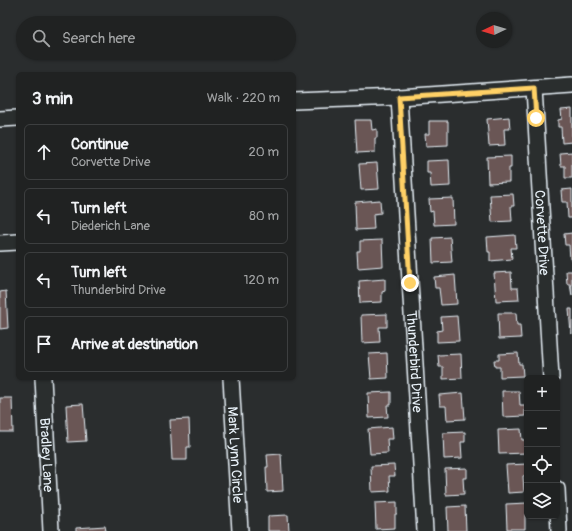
<!DOCTYPE html>
<meta charset="utf-8">
<style>
:root{--surface:#202222;--page:#2d2f2f;--text:#f1f3f6;--muted:#a2a4a5;--line:#3d3f40}
body{margin:0;font-family:Pangolin,sans-serif;background:var(--page);color:var(--text)}
.controls{position:absolute;right:12px;bottom:12px;display:grid;overflow:hidden;border-radius:6px;box-shadow:0 1px 3px #0004}
.controls button{width:36px;height:36px;display:grid;place-items:center;padding:0;border:0;border-bottom:1px solid var(--line);background:var(--surface);color:var(--text);font:20px sans-serif}
.compass{position:absolute;left:476px;top:12px;width:36px;height:36px;border-radius:50%;background:var(--surface);box-shadow:0 1px 3px #0004;rotate:266deg}
.stop{position:absolute;width:12px;height:12px;margin:-9px;border:3px solid #ffd166;border-radius:50%;background:#fff}
.stop.end{background:#ffd166;border-color:#fff;box-shadow:0 1px 4px #0008}
.list{margin:0;padding:0;list-style:none}
h2{display:flex;justify-content:space-between;align-items:center;height:52px;margin:0;padding:0 16px;font-size:17px}
h2 small{font-size:13px;font-weight:400;color:var(--muted)}
.list li{display:grid;grid-template-columns:26px 1fr auto;gap:12px;align-items:center;box-sizing:border-box;height:56px;margin:0 8px 8px;padding:0 8px;border:1px solid var(--line);border-radius:6px}
.list b{display:block;font-size:15px;white-space:nowrap}
.list p{margin:0;font-size:13px;white-space:nowrap;color:var(--muted)}
.list em{font-size:13px;font-style:normal;color:var(--muted)}
.icon{flex:none;width:22px;height:22px;fill:none;stroke:currentColor;stroke-width:2;stroke-linecap:round;stroke-linejoin:round}
.map{position:relative;flex:none;width:572px;height:531px;overflow:hidden}
.search{position:absolute;background:var(--surface);box-shadow:0 1px 3px #0004;left:16px;top:16px;width:280px;height:44px;display:flex;align-items:center;gap:10px;box-sizing:border-box;padding:0 14px;border-radius:22px;color:var(--muted);font-size:15px}
.panel{position:absolute;background:var(--surface);box-shadow:0 1px 3px #0004;left:16px;top:72px;width:280px;height:308px;border-radius:6px}
.map>svg:first-child{display:block}
.building{fill:#6a5755;stroke:#e8f1f8}
.lines{fill:none;stroke-linecap:round;stroke-linejoin:round}
.minor-casing{stroke:#e8f1f8;stroke-width:18}
.minor{stroke:#2a2d2e;stroke-width:15}
.route{stroke:#ffd166;stroke-width:5}
.labels{text-anchor:middle;stroke-width:3;stroke-linejoin:round;paint-order:stroke}
.street-label{font-size:14px;fill:#e8f1f8;stroke:#2a2d2e}
</style>
<div class="map">
<svg width="572" height="531" viewBox="0 0 572 531">
<rect width="100%" height="100%" fill="#2a2d2e"/>
<filter id="ink" filterUnits="userSpaceOnUse"><feTurbulence type="fractalNoise" baseFrequency=".025" numOctaves="2"/><feDisplacementMap in="SourceGraphic" scale="8" xChannelSelector="R" yChannelSelector="G"/><feConvolveMatrix kernelMatrix="1 2 1 2 8 2 1 2 1" color-interpolation-filters="sRGB"/></filter>
<g filter="url(#ink)">
<g class="building">
<polygon points="572,109 572,142 562,143 561,127 558,127 558,120 562,119 561,110"/>
<polygon points="509,117 510,129 504,129 505,145 489,146 487,119"/>
<polygon points="355,120 371,120 372,130 377,129 377,138 375,138 375,152 357,153"/>
<polygon points="429,121 448,121 448,145 426,146 425,134 429,134"/>
<polygon points="572,152 572,178 565,178 565,166 561,166 560,153"/>
<polygon points="511,156 511,168 509,168 509,182 488,183 487,157"/>
<polygon points="449,160 450,186 431,187 430,173 427,173 427,161"/>
<polygon points="377,163 379,189 361,190 359,164"/>
<polygon points="572,189 572,218 568,218 567,202 562,202 561,190"/>
<polygon points="513,194 514,206 511,206 512,221 492,222 490,195"/>
<polygon points="453,198 454,224 434,225 433,211 430,212 429,199"/>
<polygon points="380,200 381,213 373,214 374,229 356,230 355,202"/>
<polygon points="572,233 572,259 570,259 569,245 565,245 564,234"/>
<polygon points="515,235 516,248 511,248 512,259 490,261 490,252 488,252 487,237"/>
<polygon points="450,237 452,262 433,263 432,238"/>
<polygon points="382,240 383,266 358,268 357,251 360,251 360,241"/>
<polygon points="566,271 572,271 572,296 570,284 567,284"/>
<polygon points="511,272 512,288 518,288 519,300 496,301 494,273"/>
<polygon points="455,275 457,304 441,305 439,288 435,288 434,277"/>
<polygon points="385,279 385,291 382,292 382,302 360,303 359,281"/>
<polygon points="6,291 8,328 0,329 0,292"/>
<polygon points="569,309 572,309 572,334 571,334"/>
<polygon points="498,313 516,313 517,325 520,325 521,338 499,339"/>
<polygon points="387,314 387,327 379,327 380,342 362,343 361,315"/>
<polygon points="457,316 459,341 437,342 437,331 442,330 441,317"/>
<polygon points="387,353 388,378 371,379 369,354"/>
<polygon points="518,353 519,364 522,364 523,376 500,377 500,367 495,367 494,360 499,360 499,354"/>
<polygon points="461,354 462,378 443,379 443,367 439,367 438,355"/>
<polygon points="502,391 519,391 520,405 525,405 525,416 503,417"/>
<polygon points="391,392 391,405 387,405 388,417 369,418 368,393"/>
<polygon points="463,393 465,419 447,420 446,406 440,406 439,395"/>
<polygon points="0,398 12,398 13,432 0,432"/>
<polygon points="83,404 86,441 68,442 66,405"/>
<polygon points="189,419 190,447 187,447 187,460 172,460 170,420"/>
<polygon points="392,427 393,439 387,439 388,453 370,454 368,429"/>
<polygon points="521,429 522,440 527,440 527,453 499,454 498,430"/>
<polygon points="465,432 465,442 461,442 462,458 444,459 443,433"/>
<polygon points="281,454 283,491 267,492 266,467 268,467 267,455"/>
<polygon points="527,464 527,475 523,476 524,492 508,493 506,465"/>
<polygon points="394,465 395,476 389,476 390,491 372,492 371,466"/>
<polygon points="467,468 467,478 463,478 464,494 446,495 445,469"/>
<polygon points="397,502 397,514 395,514 395,528 376,529 375,503"/>
<polygon points="527,503 527,514 525,514 525,529 507,529 506,504"/>
<polygon points="465,506 466,531 448,531 447,507"/>
<polygon points="288,515 289,531 268,531 268,516"/>
<polygon points="105,526 106,531 76,531 76,528"/>
</g>
<g class="lines">
<g class="minor-casing">
<g id="minor">
<path id="s1" d="M534 88 551 378"/>
<path id="s2" d="M399 97 425 531"/>
<polyline points="294,101 399,97 572,85"/>
<polyline points="0,119 18,118"/>
<polyline points="0,243 18,242"/>
<path id="s3" d="M43 378 51 531"/>
<path id="s4" d="M231 378 240 531"/>
<polyline points="557,489 559,531"/>
</g>
</g>
<use href="#minor" class="minor"/>
</g>
</g>
<g class="lines" filter="url(#ink)">
<polyline class="route" points="410,283 399,97 534,88 536,118"/>
</g>
<g class="labels">
<g class="street-label">
<text dy="5" stroke="none"><textPath href="#s1" startOffset="145">Corvette Drive</textPath></text>
<text dy="5" stroke="none"><textPath href="#s2" startOffset="265">Thunderbird Drive</textPath></text>
<text dy="5" stroke="none"><textPath href="#s3" startOffset="77">Bradley Lane</textPath></text>
<text dy="5" stroke="none"><textPath href="#s4" startOffset="77">Mark Lynn Circle</textPath></text>
</g>
</g>
</svg>
<div class="controls">
<button>+</button>
<button>−</button>
<button><svg class="icon" aria-label="locate" viewBox="0 0 24 24"><circle cx="12" cy="12" r="6"/><path d="M12 2v4M12 18v4M2 12h4M18 12h4"/></svg></button>
<button><svg class="icon" aria-label="layers" viewBox="0 0 24 24"><path d="M12 4l9 5-9 5-9-5zM3 14l9 5 9-5"/></svg></button>
</div>
<svg class="compass" viewBox="-18 -18 36 36"><path d="M0-13l5 13h-10z" fill="#e53935"/><path d="M0 13l5-13h-10z" fill="#a2a4a5"/></svg>
<div class="stop" style="left:536px;top:118px"></div>
<div class="stop end" style="left:410px;top:283px"></div>
<div class="search"><svg class="icon" aria-label="search" viewBox="0 0 24 24"><circle cx="10" cy="10" r="6"/><path d="M15 15l6 6"/></svg>Search here</div>
<section class="panel">
<h2>3 min<small>Walk · 220 m</small></h2>
<ul class="list">
<li><svg class="icon" aria-label="ahead" viewBox="0 0 24 24"><path d="M12 20V5M6 11l6-6 6 6"/></svg><div><b>Continue</b><p>Corvette Drive</p></div><em>20 m</em></li>
<li><svg class="icon" aria-label="left" viewBox="0 0 24 24"><path d="M17 20v-9H6M10 6l-5 5 5 5"/></svg><div><b>Turn left</b><p>Diederich Lane</p></div><em>80 m</em></li>
<li><svg class="icon" aria-label="left" viewBox="0 0 24 24"><path d="M17 20v-9H6M10 6l-5 5 5 5"/></svg><div><b>Turn left</b><p>Thunderbird Drive</p></div><em>120 m</em></li>
<li><svg class="icon" aria-label="arrive" viewBox="0 0 24 24"><path d="M6 21V4h12l-3 4 3 4H6"/></svg><div><b>Arrive at destination</b></div></li>
</ul>
</section>
</div>
